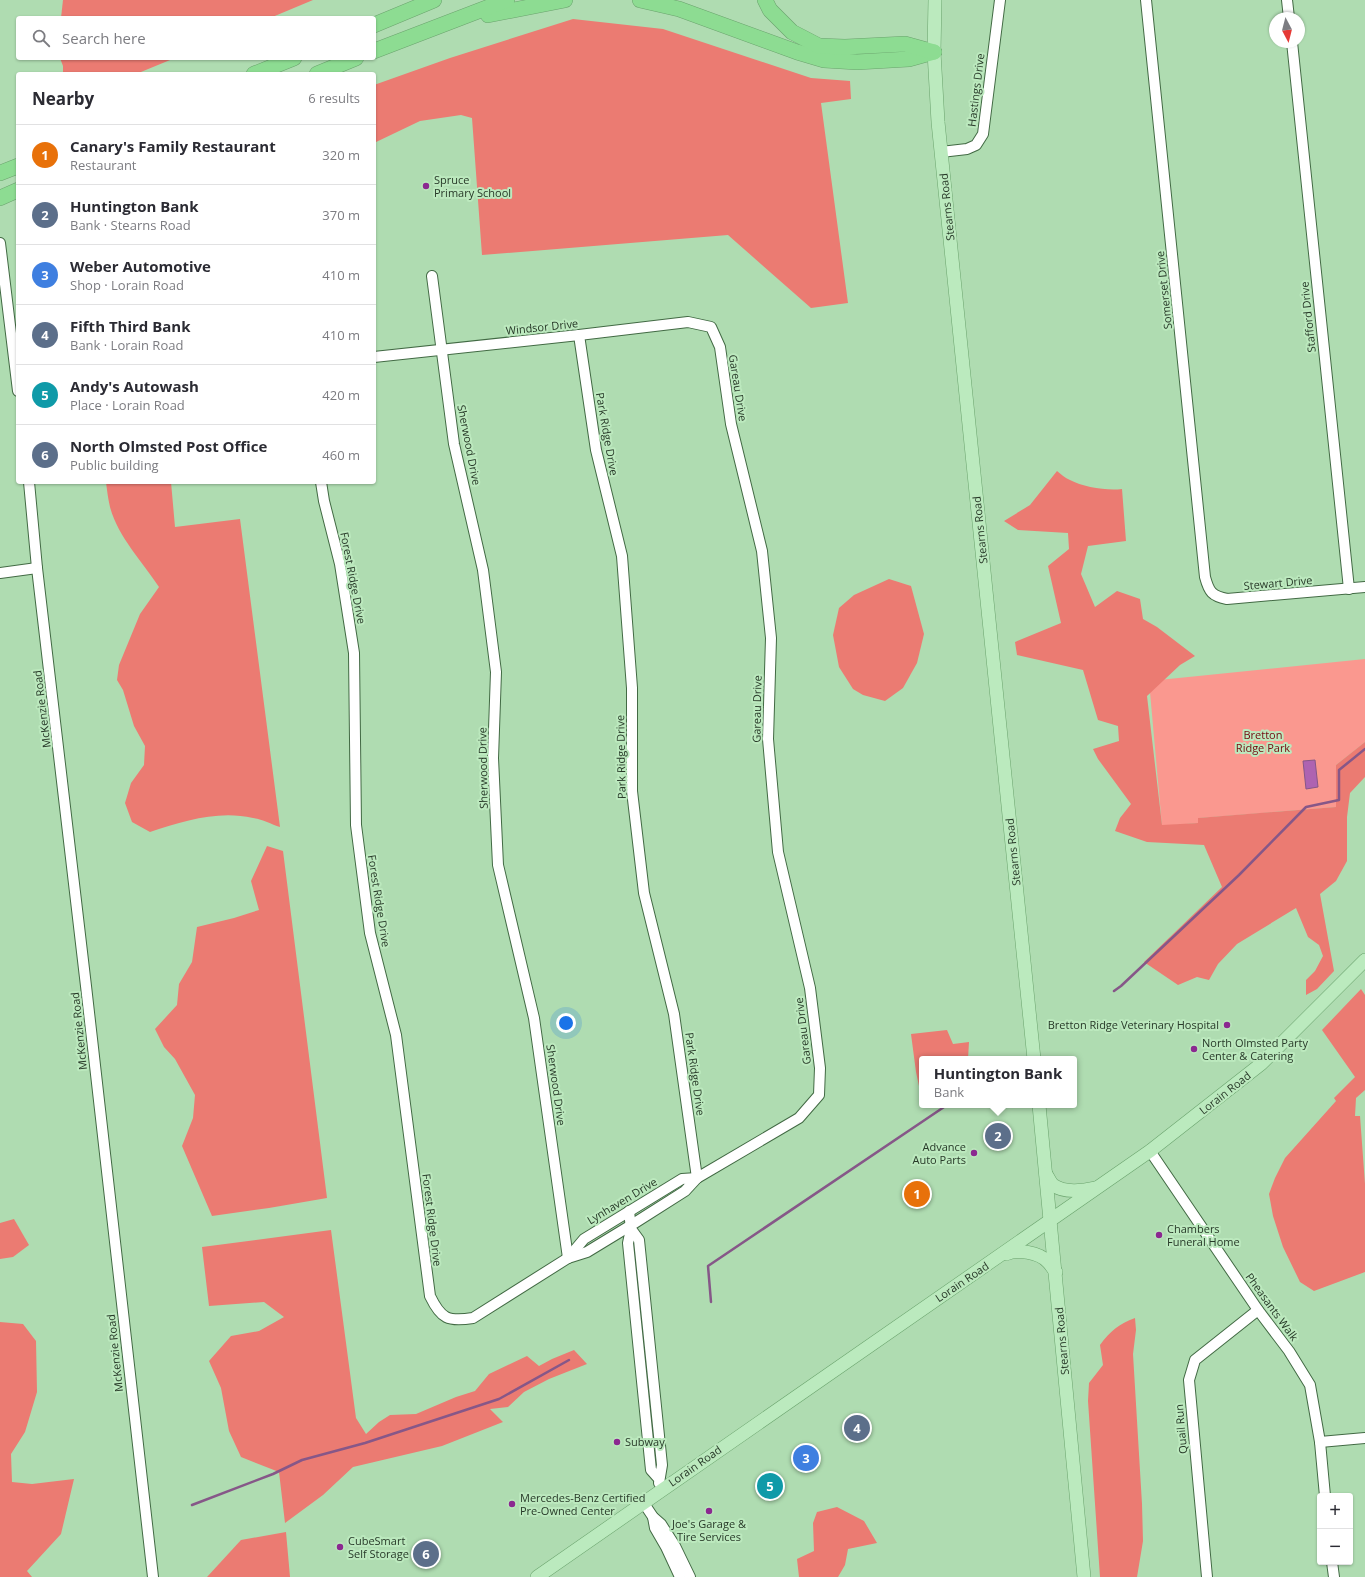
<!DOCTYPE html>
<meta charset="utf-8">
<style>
:root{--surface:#fff;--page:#f2f2f3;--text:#2b2b33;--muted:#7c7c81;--line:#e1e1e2;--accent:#111827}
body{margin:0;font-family:"Open Sans",sans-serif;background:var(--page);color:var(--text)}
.controls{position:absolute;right:12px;bottom:12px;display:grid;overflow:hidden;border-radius:4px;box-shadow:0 1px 3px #0004}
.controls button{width:36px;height:36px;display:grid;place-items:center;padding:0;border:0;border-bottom:1px solid var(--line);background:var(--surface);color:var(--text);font:20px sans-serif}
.compass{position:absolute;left:1269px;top:12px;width:36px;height:36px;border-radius:50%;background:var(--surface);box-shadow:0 1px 3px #0004;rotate:173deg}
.you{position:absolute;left:566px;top:1023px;width:14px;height:14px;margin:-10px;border:3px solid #fff;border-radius:50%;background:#1a73e8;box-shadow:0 0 0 6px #1a73e833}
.badge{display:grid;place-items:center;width:26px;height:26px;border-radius:50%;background:var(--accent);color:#fff;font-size:13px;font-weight:700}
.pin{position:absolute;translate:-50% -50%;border:2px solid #fff;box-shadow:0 1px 4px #0006}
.popup{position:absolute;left:919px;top:1056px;width:158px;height:52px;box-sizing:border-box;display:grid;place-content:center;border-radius:4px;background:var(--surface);filter:drop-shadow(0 1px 3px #0005);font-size:13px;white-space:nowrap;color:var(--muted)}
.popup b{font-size:15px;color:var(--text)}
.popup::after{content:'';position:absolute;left:50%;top:100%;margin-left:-8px;border:8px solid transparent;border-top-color:var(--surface)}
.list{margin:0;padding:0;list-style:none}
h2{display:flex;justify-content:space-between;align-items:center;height:52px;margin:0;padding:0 16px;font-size:17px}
h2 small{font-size:13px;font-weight:400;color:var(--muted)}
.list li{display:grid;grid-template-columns:26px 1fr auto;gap:12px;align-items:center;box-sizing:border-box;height:60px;padding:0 16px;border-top:1px solid var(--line)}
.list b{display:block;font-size:15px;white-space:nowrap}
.list p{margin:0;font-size:13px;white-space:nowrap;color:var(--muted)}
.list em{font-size:13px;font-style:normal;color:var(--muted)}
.icon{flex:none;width:22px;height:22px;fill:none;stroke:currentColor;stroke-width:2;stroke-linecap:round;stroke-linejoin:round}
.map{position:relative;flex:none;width:1365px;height:1577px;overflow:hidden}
.search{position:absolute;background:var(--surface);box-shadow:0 1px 3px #0004;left:16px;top:16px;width:360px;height:44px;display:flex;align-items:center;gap:10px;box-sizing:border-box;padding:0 14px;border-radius:4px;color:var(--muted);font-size:15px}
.panel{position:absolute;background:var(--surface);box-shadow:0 1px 3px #0004;left:16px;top:72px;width:360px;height:412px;border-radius:4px}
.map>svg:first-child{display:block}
.green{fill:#fa988f}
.forest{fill:#eb7b72}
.water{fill:#ae63b1;stroke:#865788}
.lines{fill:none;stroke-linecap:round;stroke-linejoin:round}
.stream{stroke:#865788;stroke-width:2.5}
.minor-casing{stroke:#426a44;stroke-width:12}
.major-casing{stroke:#6aa36d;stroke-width:14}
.highway-casing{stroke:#6aa36d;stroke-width:16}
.minor{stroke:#fff;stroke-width:10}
.major{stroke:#bbeabe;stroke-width:13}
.highway{stroke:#8ddc92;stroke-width:15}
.poi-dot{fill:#8b2890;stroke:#bce9be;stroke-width:1.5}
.labels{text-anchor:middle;stroke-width:4;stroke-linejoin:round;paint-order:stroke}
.street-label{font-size:11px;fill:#283a29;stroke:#bce9be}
.poi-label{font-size:11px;fill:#283a29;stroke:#bce9be;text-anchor:start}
.park-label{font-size:11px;fill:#730a10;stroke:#bce9be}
</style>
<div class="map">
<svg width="1365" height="1577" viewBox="0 0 1365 1577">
<rect width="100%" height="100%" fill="#afdcb1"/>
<polygon class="green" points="1365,659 1365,742 1336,765 1337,807 1199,818 1198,823 1162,826 1149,681"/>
<g class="forest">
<polygon points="63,0 313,0 270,18 61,18"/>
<polygon points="573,19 663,29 811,78 850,81 851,99 821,103 848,303 811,308 728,235 482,255 472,118 461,115 420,121 374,143 374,85 450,58"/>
<polygon points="60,58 175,58 136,74 63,74 63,66"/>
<path d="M1057 471C1061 474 1065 478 1070 480 1083 487 1107 491 1122 489L1126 541 1088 546 1081 574 1095 607 1117 591 1140 599 1143 619 1157 627 1195 656 1180 665 1147 696 1162 825 1198 823V818L1336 807V765L1365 742V777L1350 793 1347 817V861L1336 881 1320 894 1334 971 1317 989 1306 995V980L1315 971 1323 956 1319 945 1308 937 1296 908 1237 944 1218 964 1209 980 1197 977 1178 985 1144 962 1222 887 1204 845 1147 842 1115 831 1120 818 1131 804 1098 759 1093 749 1119 741 1118 726 1098 720 1083 670 1017 655 1015 642 1061 623 1048 566 1069 549 1068 533 1018 530 1004 521 1030 505Z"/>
<path d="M106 482H171L175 527 240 519 280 827C271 824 262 819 253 818 218 810 184 821 150 832L132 822 125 803 131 783 144 765 145 746 134 726 123 690 117 680 119 665 140 614 159 587C142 561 118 537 110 507 108 499 107 490 106 482Z"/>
<polygon points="889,579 911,586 924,634 917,663 903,688 885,701 863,695 853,689 839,667 833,635 839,608 854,595"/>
<polygon points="267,846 283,851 327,1198 269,1208 212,1216 182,1146 193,1118 195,1095 175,1059 164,1047 155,1029 177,1005 179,984 192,962 197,927 234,918 259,910 251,881"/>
<polygon points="1361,989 1365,995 1365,1090 1356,1098 1355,1116 1360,1116 1365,1184 1365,1272 1314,1291 1300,1282 1283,1247 1273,1216 1269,1194 1275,1178 1285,1158 1336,1101 1334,1098 1355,1077 1322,1030"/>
<polygon points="947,1030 953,1044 969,1042 968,1059 922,1059 922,1100 916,1072 911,1034"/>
<polygon points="14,1219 29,1245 13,1257 0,1259 0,1223"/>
<polygon points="331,1230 356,1418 366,1434 379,1422 390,1415 416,1414 456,1397 475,1391 489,1374 527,1356 539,1366 552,1359 574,1350 587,1364 549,1379 524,1392 508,1407 490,1409 503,1422 442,1446 353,1467 323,1495 285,1523 279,1472 241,1457 229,1431 221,1388 209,1361 231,1336 259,1331 284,1317 264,1302 209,1306 202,1247"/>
<path d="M1135 1318 1136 1330 1133 1354 1142 1504 1143 1541 1137 1577H1100L1088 1401 1089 1383 1103 1365 1100 1345C1110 1331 1119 1324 1135 1318Z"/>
<polygon points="0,1322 23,1324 36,1341 37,1392 25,1432 11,1454 12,1482 32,1484 74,1479 61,1534 27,1571 32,1577 0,1577"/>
<polygon points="837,1507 864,1521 877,1543 848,1549 845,1565 838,1577 799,1577 797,1559 814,1551 813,1523 817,1512"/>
<polygon points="286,1532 290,1577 207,1577 241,1540"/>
</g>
<polygon class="water" points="1315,760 1318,787 1306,789 1303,761"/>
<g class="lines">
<g class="stream">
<polyline points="1114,991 1121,986 1239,875 1306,807 1339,800 1339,770 1365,749"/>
<polyline points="711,1302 708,1266 947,1105"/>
<polyline points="192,1505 273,1474 302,1460 365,1443 499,1399 569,1360"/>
</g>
<g class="minor-casing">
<g id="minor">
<path d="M1146 0 1205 577C1209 592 1212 596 1227 599L1365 587"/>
<polyline points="1287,0 1289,18"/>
<polyline points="1292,42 1349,589"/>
<polyline points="941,152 967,149 976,145 983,134 1000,0"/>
<polyline points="0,243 18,391"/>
<polyline points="432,276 454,444 483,570 496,672 493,758 498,865 534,1018 568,1258"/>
<polyline points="579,335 596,450 622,556 632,688 632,791 644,893 674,1014 697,1178"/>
<polyline points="29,482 37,568 86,986 153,1577"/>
<path d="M321 482 324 501 340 564 354 653 356 825 370 933 396 1035 430 1296C441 1319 448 1322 473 1318L568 1258 587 1252 633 1224 685 1191 697 1178 799 1118 819 1095 820 1068 810 988 778 852 768 739 771 638 762 551 731 424 720 347 711 327 688 322 579 335 374 357"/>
<polyline points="0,573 37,568"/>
<polyline points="1150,1151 1258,1310 1289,1351 1310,1385 1320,1442 1325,1496"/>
<polyline points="629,1211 631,1229 628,1243 651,1470 659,1479"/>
<polyline points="631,1229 639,1240 662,1465 659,1483"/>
<polyline points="568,1258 584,1239 682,1179 697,1178"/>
<polyline points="1320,1442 1365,1438"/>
<polyline points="643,1502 653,1517 661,1524 675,1546 690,1577"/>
<polyline points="653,1517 655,1528 666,1547 680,1577"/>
<polyline points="1332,1562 1334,1577"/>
<polyline points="1207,1577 1189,1380 1195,1360 1258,1310"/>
</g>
</g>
<g class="major-casing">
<g id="major">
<polyline points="935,0 934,52 938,122 1034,1059"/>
<polyline points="1039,1105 1084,1577"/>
<path d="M1046 1174C1048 1177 1050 1182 1053 1185 1064 1193 1083 1191 1095 1188"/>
<path d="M1006 1254C1017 1249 1039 1252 1048 1262 1051 1265 1053 1269 1056 1272"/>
<polyline points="537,1577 1150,1151 1261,1064 1365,960"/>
</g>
</g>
<g class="highway-casing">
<g id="highway">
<polyline points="640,0 679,9 797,52 824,60 857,62 909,59 934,52"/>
<polyline points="765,0 770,10 792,32 819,46 845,47 905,44 934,52"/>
<polyline points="488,15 565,0"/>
<polyline points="374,25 434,0"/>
<polyline points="374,51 507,0"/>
<polyline points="254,74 294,58"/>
<polyline points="317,74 356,58"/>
<polyline points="0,173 18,166"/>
<polyline points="0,198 18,190"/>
</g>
</g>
<use href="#minor" class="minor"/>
<use href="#major" class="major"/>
<use href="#highway" class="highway"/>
</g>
<g class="poi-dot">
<circle cx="426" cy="186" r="4"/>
<circle cx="1227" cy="1025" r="4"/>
<circle cx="1194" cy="1049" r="4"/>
<circle cx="974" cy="1153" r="4"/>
<circle cx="1159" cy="1235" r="4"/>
<circle cx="617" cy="1442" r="4"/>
<circle cx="512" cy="1504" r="4"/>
<circle cx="709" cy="1511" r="4"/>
<circle cx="340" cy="1547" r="4"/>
</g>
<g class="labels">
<g class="street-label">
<text transform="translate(976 90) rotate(-83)" y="4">Hastings Drive</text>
<text transform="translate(947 207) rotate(-96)" y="4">Stearns Road</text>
<text transform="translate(1164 290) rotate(-96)" y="4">Somerset Drive</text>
<text transform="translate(1308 317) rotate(-96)" y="4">Stafford Drive</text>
<text transform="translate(542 327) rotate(-6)" y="4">Windsor Drive</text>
<text transform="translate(738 388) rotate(81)" y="4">Gareau Drive</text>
<text transform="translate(607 434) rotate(80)" y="4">Park Ridge Drive</text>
<text transform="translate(469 445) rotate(79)" y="4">Sherwood Drive</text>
<text transform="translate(980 530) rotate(-96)" y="4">Stearns Road</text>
<text transform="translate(353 578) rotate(79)" y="4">Forest Ridge Drive</text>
<text transform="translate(1278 583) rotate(-5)" y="4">Stewart Drive</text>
<text transform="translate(42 709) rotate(-97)" y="4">McKenzie Road</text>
<text transform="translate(757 709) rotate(-89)" y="4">Gareau Drive</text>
<text transform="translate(621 757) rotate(-91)" y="4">Park Ridge Drive</text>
<text transform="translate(483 768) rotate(-91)" y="4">Sherwood Drive</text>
<text transform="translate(1013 852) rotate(-96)" y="4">Stearns Road</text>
<text transform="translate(379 901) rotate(81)" y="4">Forest Ridge Drive</text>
<text transform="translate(79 1031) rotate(-96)" y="4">McKenzie Road</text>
<text transform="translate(803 1031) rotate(-97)" y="4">Gareau Drive</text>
<text transform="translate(695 1074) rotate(82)" y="4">Park Ridge Drive</text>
<text transform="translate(556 1085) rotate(82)" y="4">Sherwood Drive</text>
<text transform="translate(1225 1093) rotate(-38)" y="4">Lorain Road</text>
<text transform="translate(622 1201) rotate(-31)" y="4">Lynhaven Drive</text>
<text transform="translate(432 1220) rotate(83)" y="4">Forest Ridge Drive</text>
<text transform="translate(962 1282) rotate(-34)" y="4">Lorain Road</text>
<text transform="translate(1272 1307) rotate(54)" y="4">Pheasants Walk</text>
<text transform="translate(1062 1341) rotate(-95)" y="4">Stearns Road</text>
<text transform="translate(115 1353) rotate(-96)" y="4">McKenzie Road</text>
<text transform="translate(1181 1429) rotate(-95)" y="4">Quail Run</text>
<text transform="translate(695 1466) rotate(-35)" y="4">Lorain Road</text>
</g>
<g class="poi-label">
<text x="434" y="184">Spruce<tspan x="434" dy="13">Primary School</tspan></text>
<text x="1219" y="1029" text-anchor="end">Bretton Ridge Veterinary Hospital</text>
<text x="1202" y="1047">North Olmsted Party<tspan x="1202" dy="13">Center &amp; Catering</tspan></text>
<text x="966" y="1151" text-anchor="end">Advance<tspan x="966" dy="13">Auto Parts</tspan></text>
<text x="1167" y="1233">Chambers<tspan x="1167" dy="13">Funeral Home</tspan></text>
<text x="625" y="1446">Subway</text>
<text x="520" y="1502">Mercedes-Benz Certified<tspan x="520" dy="13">Pre-Owned Center</tspan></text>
<text x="709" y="1528" text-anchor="middle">Joe's Garage &amp;<tspan x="709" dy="13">Tire Services</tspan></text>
<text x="348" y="1545">CubeSmart<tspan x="348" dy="13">Self Storage</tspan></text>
</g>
<g class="park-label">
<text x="1263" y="739">Bretton<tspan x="1263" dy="13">Ridge Park</tspan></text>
</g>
</g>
</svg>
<div class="controls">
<button>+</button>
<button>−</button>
</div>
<svg class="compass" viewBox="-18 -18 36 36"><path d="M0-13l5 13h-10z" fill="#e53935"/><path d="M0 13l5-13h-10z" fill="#7c7c81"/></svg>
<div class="you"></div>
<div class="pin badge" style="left:917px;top:1194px;background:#e8710a">1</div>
<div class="pin badge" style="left:998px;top:1136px;background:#5c6f8a">2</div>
<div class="popup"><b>Huntington Bank</b>Bank</div>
<div class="pin badge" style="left:806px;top:1458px;background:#3f7fe0">3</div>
<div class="pin badge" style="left:857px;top:1428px;background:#5c6f8a">4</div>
<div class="pin badge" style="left:770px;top:1486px;background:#0f9aa8">5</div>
<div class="pin badge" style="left:426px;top:1554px;background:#5c6f8a">6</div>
<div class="search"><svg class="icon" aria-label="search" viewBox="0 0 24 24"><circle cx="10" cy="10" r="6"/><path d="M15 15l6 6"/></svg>Search here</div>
<section class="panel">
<h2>Nearby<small>6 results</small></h2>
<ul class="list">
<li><span class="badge" style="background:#e8710a">1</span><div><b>Canary's Family Restaurant</b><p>Restaurant</p></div><em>320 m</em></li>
<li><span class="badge" style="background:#5c6f8a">2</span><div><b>Huntington Bank</b><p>Bank · Stearns Road</p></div><em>370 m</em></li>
<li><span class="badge" style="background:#3f7fe0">3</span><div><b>Weber Automotive</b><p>Shop · Lorain Road</p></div><em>410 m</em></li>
<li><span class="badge" style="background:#5c6f8a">4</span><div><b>Fifth Third Bank</b><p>Bank · Lorain Road</p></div><em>410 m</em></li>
<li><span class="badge" style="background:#0f9aa8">5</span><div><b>Andy's Autowash</b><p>Place · Lorain Road</p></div><em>420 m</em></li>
<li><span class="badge" style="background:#5c6f8a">6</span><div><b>North Olmsted Post Office</b><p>Public building</p></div><em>460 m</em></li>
</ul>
</section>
</div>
